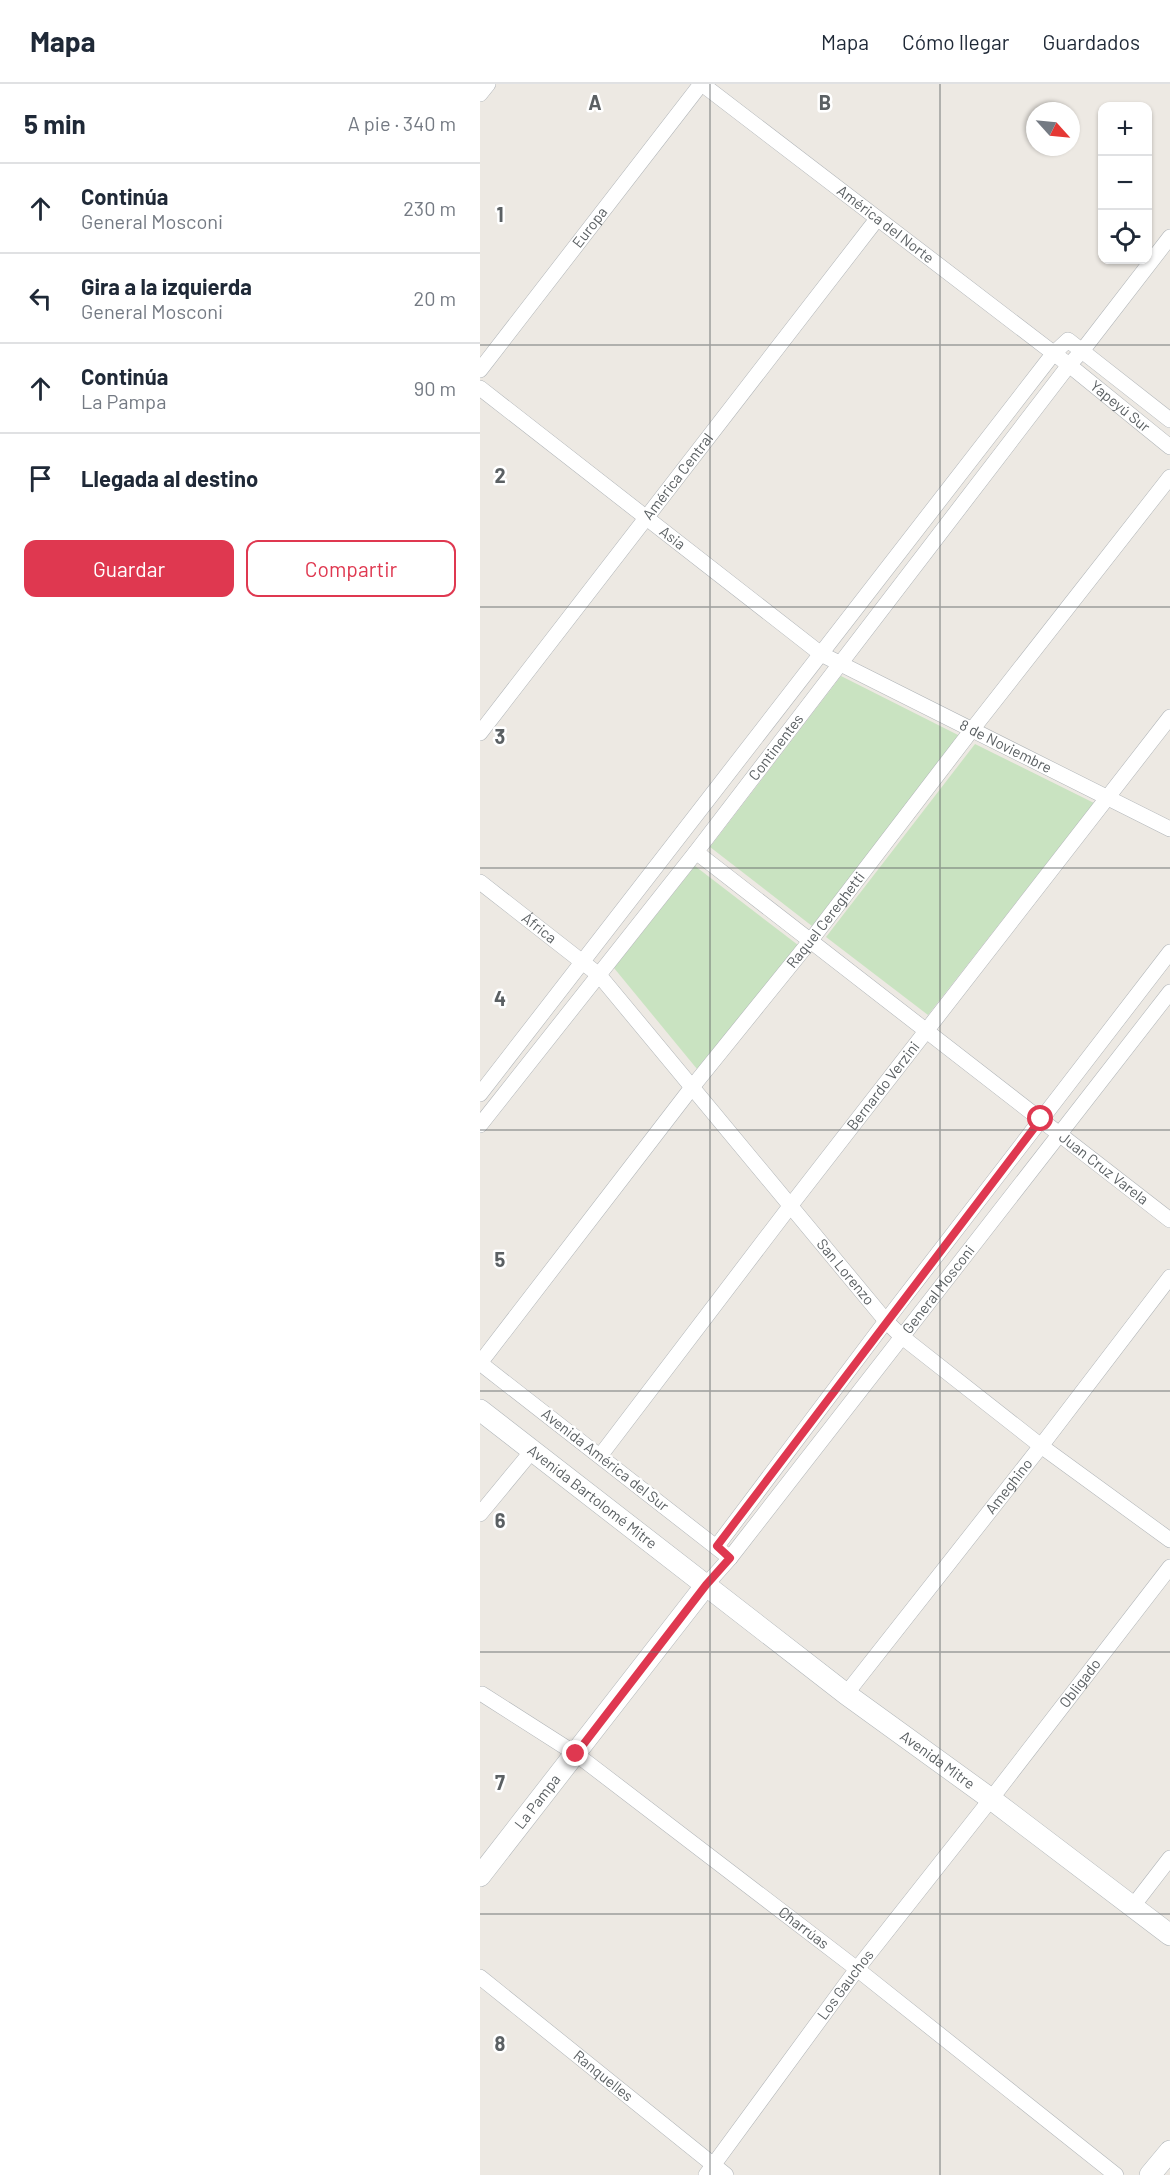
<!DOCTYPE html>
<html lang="es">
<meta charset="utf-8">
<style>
:root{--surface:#fff;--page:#f2f2f3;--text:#1f2937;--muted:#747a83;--line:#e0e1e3;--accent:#df3850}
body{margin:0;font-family:Barlow,sans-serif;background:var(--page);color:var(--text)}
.controls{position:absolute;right:18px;top:18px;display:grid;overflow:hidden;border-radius:12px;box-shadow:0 2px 4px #0004}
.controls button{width:54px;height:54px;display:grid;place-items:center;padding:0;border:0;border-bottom:2px solid var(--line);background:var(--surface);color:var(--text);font:30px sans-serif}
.compass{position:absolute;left:546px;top:18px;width:54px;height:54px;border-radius:50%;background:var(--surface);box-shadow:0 2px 4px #0004;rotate:117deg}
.stop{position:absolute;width:18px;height:18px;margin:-14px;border:4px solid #df3850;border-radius:50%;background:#fff}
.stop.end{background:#df3850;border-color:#fff;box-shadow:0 2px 6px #0008}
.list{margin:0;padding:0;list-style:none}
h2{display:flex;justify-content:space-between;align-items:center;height:78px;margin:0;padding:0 24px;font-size:26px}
h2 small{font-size:20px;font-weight:400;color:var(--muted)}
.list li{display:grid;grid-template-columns:39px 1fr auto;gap:18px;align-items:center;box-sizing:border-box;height:90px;padding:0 24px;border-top:2px solid var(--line)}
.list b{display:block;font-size:22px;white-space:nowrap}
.list p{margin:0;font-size:20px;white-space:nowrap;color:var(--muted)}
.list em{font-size:20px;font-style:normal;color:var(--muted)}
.actions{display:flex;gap:12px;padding:18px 24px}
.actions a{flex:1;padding:14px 0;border:2px solid var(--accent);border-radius:12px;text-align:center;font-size:21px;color:var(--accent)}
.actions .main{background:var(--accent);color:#fff}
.icon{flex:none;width:33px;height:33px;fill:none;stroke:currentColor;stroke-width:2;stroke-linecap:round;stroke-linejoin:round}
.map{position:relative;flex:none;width:690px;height:2091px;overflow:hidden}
header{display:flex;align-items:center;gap:36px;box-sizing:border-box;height:84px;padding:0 30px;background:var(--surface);border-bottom:2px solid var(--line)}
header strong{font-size:28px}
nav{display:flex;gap:33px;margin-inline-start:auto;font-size:21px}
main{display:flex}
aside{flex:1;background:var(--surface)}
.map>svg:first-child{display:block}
.green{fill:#c9e3c1}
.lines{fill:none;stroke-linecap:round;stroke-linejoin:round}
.street-casing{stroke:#b1b5b8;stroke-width:16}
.secondary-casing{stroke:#b2b7ba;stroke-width:22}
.street{stroke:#fff;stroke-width:15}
.secondary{stroke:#fff;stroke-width:21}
.route{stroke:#df3850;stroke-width:8}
.grid{fill:none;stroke:#5b6063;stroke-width:1.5;stroke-opacity:0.55}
.labels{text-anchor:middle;stroke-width:5;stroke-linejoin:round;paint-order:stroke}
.street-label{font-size:15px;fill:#5b6063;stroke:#fff}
.grid-label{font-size:20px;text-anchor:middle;font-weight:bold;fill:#5b6063;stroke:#fff;stroke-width:5;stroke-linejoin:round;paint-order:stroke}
</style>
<header>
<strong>Mapa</strong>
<nav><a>Mapa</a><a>Cómo llegar</a><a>Guardados</a></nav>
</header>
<main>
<aside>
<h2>5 min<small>A pie · 340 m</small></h2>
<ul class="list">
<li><svg class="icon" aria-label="ahead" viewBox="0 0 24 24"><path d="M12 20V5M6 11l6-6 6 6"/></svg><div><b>Continúa</b><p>General Mosconi</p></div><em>230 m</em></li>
<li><svg class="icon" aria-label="left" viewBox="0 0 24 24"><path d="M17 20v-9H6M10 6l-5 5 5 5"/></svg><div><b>Gira a la izquierda</b><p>General Mosconi</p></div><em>20 m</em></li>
<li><svg class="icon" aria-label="ahead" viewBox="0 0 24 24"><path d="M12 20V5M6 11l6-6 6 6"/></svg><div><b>Continúa</b><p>La Pampa</p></div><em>90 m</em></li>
<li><svg class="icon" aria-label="arrive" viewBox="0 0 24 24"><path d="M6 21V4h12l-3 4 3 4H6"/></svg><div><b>Llegada al destino</b></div></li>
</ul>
<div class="actions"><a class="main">Guardar</a><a>Compartir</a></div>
</aside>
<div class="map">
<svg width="690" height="2091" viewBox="0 0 690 2091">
<rect width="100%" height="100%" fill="#ede9e3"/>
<g class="green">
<polygon points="361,592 480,652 332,842 230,763"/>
<polygon points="495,660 614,719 448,931 346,853"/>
<polygon points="215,782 318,861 217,985 134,884"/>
</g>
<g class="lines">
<g class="street-casing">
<g id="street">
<path id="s1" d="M222 0 589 281 690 363"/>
<polyline points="0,10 8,0"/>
<path id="s2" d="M0 286 221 0"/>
<path id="s3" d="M0 304 341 570 690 745"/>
<path id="s4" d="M0 649 397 135"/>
<path id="s5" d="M216 768 690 1136"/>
<path id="s6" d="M0 798 119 891 406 1237 421 1252 561 1362 690 1456"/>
<polyline points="0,1010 573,270 588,256 690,336"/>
<path id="s7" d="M0 1041 216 768 589 281 602 267 690 153"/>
<path id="s8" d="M120 1372 311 1121 690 633"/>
<polyline points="0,1430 52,1367"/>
<polyline points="237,1462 406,1237 690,868"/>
<path id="s9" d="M250 1474 0 1279 213 1002 331 856 491 647 690 393"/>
<path id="s10" d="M226 1501 250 1474 690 908"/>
<path id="s11" d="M2 1610 96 1670 377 1885 636 2091"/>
<path id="s12" d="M366 1610 561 1362 690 1193"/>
<polyline points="653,1822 690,1774"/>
<path id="s13" d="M0 1893 246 2091"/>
<path id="s14" d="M226 2091 377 1885 511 1715 690 1483"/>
</g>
</g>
<g class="secondary-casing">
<g id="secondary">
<path id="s15" d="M0 1326 366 1610 511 1715 690 1851"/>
<path id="s16" d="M0 1792 226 1501"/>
<polyline points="670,2091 690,2067"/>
</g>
</g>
<use href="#street" class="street"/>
<use href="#secondary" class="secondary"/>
</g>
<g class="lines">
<polyline class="route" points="96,1670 226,1501 250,1474 237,1462 561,1035"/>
</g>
<path class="grid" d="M230 0V2091M460 0V2091M0 261H690M0 523H690M0 784H690M0 1046H690M0 1307H690M0 1568H690M0 1830H690"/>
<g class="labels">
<g class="street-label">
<text dy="5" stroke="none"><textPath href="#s1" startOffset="231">América del Norte</textPath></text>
<text dy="5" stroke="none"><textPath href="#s2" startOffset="180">Europa</textPath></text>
<text dy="5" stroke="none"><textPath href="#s1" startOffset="528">Yapeyú Sur</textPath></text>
<text dy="5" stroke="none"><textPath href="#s4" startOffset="324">América Central</textPath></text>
<text dy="5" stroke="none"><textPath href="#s3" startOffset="244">Asia</textPath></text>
<text dy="5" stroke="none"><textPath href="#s7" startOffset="480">Continentes</textPath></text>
<text dy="5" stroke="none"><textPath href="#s3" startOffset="639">8 de Noviembre</textPath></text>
<text dy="5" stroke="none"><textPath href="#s9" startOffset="879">Raquel Cereghetti</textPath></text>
<text dy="5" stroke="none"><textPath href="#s6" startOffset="75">África</textPath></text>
<text dy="5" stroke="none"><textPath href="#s8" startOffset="466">Bernardo Verzini</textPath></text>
<text dy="5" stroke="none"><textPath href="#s5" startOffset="516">Juan Cruz Varela</textPath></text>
<text dy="5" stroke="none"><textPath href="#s6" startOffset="537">San Lorenzo</textPath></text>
<text dy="5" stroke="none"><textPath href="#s10" startOffset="376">General Mosconi</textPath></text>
<text transform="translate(125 1376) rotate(38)" y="5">Avenida América del Sur</text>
<text dy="5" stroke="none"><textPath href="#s12" startOffset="264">Ameghino</textPath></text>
<text dy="5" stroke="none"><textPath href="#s15" startOffset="142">Avenida Bartolomé Mitre</textPath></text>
<text dy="5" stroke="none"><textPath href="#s14" startOffset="618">Obligado</textPath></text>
<text dy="5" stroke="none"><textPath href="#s15" startOffset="576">Avenida Mitre</textPath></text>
<text dy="5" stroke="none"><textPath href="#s16" startOffset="94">La Pampa</textPath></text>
<text dy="5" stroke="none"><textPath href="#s11" startOffset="398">Charrúas</textPath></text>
<text dy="5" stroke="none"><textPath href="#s14" startOffset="236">Los Gauchos</textPath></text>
<text dy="5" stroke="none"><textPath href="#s13" startOffset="158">Ranquelles</textPath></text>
</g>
</g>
<g class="grid-label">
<text x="115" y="26">A</text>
<text x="345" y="26">B</text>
<text x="20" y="138">1</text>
<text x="20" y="399">2</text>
<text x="20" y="660">3</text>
<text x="20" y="922">4</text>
<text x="20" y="1183">5</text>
<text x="20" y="1444">6</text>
<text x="20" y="1706">7</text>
<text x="20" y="1967">8</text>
</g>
</svg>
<div class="controls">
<button>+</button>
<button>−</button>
<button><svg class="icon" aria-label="locate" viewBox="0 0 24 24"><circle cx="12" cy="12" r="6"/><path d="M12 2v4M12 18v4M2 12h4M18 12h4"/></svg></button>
</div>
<svg class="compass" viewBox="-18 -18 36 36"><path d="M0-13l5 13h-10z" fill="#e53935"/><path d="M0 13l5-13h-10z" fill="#747a83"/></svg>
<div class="stop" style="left:561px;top:1035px"></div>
<div class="stop end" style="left:96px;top:1670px"></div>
</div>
</main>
